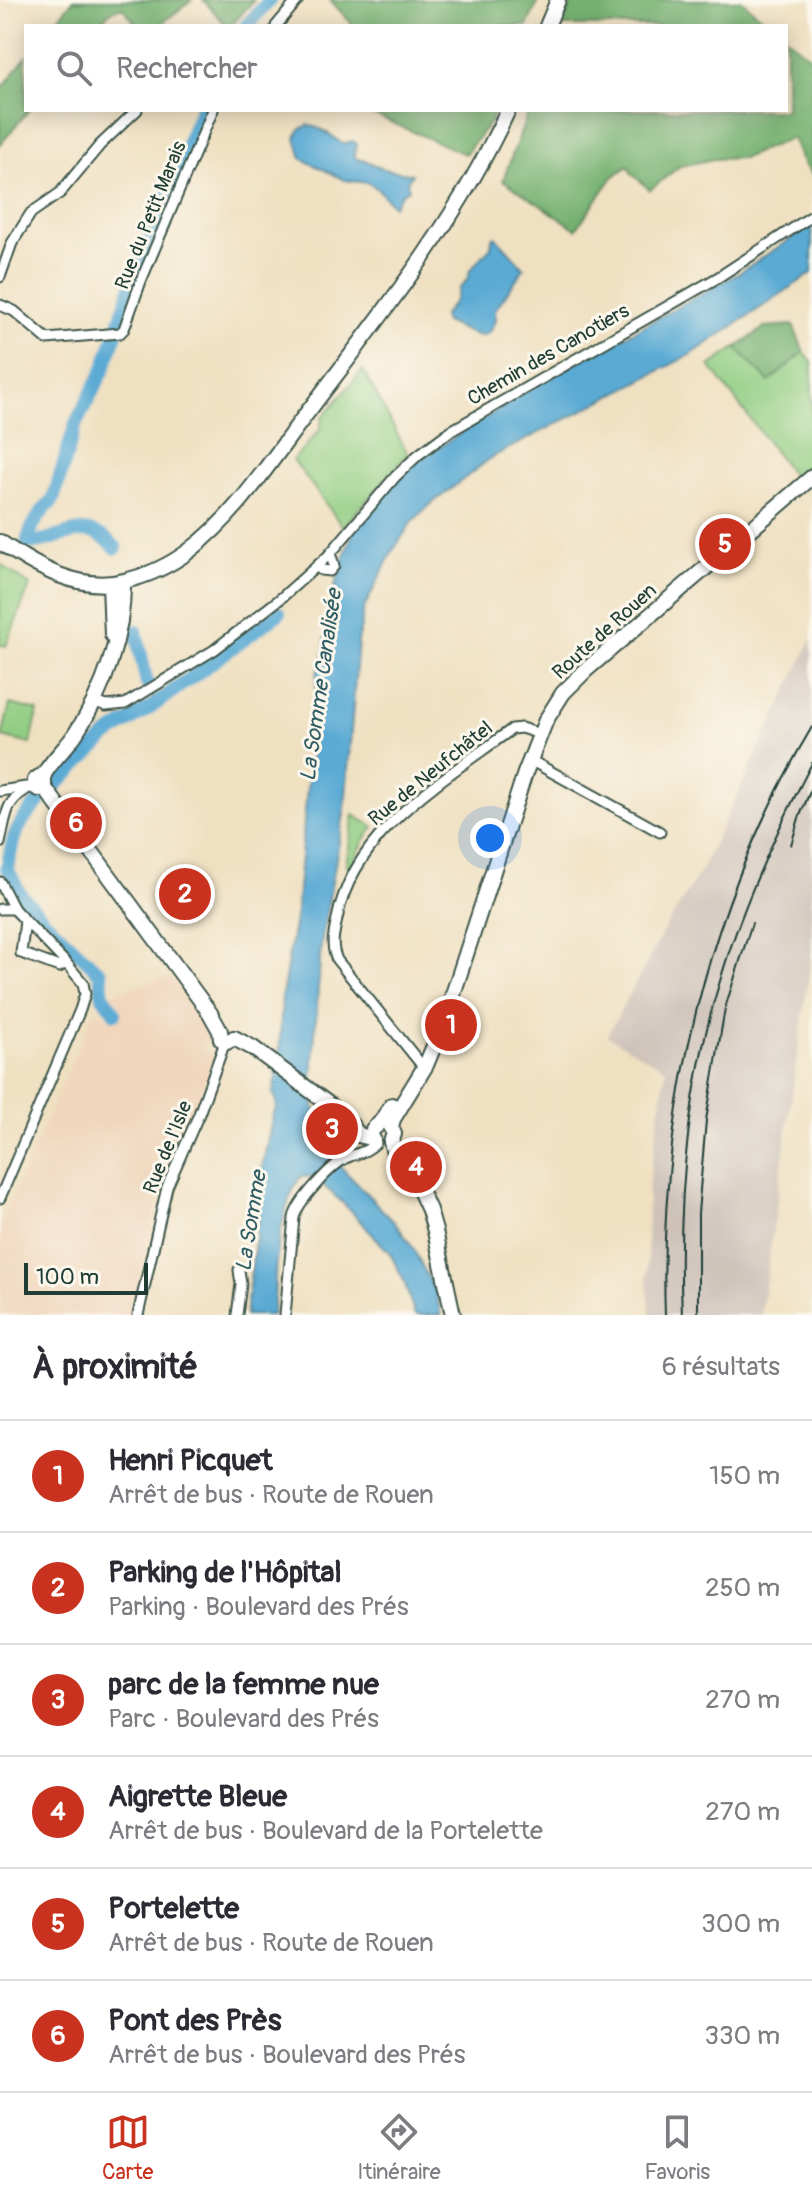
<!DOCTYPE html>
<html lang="fr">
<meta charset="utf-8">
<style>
:root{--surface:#fff;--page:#f7f7f7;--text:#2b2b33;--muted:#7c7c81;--line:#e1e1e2;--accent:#c8321e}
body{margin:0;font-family:Pangolin,sans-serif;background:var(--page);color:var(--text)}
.scale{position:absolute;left:24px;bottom:20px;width:124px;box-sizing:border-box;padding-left:8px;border:4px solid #1f3d34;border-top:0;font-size:22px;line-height:28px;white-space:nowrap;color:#1f3d34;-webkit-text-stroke:6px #fbf7ec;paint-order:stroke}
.you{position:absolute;left:490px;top:838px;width:28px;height:28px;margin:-20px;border:6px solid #fff;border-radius:50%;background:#1a73e8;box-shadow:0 0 0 12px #1a73e833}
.badge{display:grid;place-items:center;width:52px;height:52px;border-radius:50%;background:var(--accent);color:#fff;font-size:26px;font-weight:700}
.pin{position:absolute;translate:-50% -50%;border:4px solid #fff;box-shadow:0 2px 8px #0006}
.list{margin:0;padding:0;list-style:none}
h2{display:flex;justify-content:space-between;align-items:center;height:104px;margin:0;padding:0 32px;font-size:34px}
h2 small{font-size:26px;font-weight:400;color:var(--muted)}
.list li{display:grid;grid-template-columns:52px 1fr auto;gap:24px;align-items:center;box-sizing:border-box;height:112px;padding:0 32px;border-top:2px solid var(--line)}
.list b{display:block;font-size:30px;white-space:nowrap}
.list p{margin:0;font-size:26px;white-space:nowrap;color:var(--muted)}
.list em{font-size:26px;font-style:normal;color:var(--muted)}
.icon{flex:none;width:44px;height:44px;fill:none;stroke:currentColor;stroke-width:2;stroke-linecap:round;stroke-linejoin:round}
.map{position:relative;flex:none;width:812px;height:1315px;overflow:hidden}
.search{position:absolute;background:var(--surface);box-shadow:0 4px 20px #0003;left:24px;right:24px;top:24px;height:88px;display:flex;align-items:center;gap:20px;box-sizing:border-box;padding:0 28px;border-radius:0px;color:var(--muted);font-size:30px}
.sheet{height:776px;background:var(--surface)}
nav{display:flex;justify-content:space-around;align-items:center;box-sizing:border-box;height:112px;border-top:2px solid var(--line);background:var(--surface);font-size:22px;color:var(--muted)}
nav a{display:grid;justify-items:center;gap:4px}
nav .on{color:var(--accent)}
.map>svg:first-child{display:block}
.built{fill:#f0d6bc}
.industrial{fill:#cec2b9}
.green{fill:#91cd82;stroke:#58855b;stroke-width:2}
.forest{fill:#74b070;stroke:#4a7652;stroke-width:2}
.water{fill:#5aaad4;stroke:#3c7484;stroke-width:2}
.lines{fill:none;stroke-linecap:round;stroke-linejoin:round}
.river{stroke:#5aaad4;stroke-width:14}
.minor-casing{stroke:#3e5549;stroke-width:13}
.primary-casing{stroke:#3e5549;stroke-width:18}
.minor{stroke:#fff;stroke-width:9}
.primary{stroke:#fff;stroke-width:14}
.rail{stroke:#1f3d34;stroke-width:2}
.labels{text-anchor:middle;stroke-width:6;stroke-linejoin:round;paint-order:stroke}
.street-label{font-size:20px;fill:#1f3d34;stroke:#fbf7ec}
.water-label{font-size:22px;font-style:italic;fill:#315e64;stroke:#fbf7ec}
</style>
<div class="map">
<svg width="812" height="1315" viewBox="0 0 812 1315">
<rect width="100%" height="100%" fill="#fbf7ec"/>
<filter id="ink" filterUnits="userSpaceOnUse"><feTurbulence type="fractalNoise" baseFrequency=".0125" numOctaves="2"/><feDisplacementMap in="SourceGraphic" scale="16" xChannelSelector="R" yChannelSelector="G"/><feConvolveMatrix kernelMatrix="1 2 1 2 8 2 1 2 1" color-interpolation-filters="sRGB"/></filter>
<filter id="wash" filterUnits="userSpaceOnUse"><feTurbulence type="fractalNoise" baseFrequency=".006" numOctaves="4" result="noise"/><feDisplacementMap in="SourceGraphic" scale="32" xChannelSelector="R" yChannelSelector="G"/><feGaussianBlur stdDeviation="1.8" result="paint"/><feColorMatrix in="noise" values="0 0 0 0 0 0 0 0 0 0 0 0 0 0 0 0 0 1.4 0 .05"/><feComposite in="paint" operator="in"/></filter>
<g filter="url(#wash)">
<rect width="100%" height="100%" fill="#efe0c1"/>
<polygon class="built" points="170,976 213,1038 201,1047 205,1053 217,1054 163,1180 130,1315 0,1315 0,1226 94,1012 114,1016 117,1013 109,994"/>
<polygon class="industrial" points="812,639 812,951 761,1315 651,1315 647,1282 648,1189 666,1069 607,1036 663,932 700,872"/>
<g class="green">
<polygon points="736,348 769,381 804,352 812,362 812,462 794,477 710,366"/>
<polygon points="363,370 408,454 343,527 293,460 320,430 322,418"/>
<polygon points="0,564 30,585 6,646 0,645"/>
<polygon points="10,704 38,711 31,744 2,737"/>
<polygon points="354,815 374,827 365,839 350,869 346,864"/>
<polygon points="319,1109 334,1119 351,1140 346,1151 338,1157 323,1138"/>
</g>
<g class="forest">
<polygon points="73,0 192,0 158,26 138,26 122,7 111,11 97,26 52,26"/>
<polygon points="203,0 254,0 231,26 227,26"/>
<polygon points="330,0 539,0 527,26 354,26"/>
<polygon points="573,0 741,0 772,26 562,26"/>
<polygon points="786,37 812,58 812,175 804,165 792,138 743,158 714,159 680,166 650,190 632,174 628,166 613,177 576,229 503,180 529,110 786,110"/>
<polygon points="26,57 26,110 29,110 0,145 0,91"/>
<polygon points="366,110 495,110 492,120 465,154 367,112"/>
<polygon points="793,325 804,352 769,382 736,348 765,327"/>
</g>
<g class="water">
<path d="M308 125C322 128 332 135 342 144L353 141 357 144 354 155 357 159 366 161 384 169 412 174 407 182 409 189 403 192 393 206 378 189 368 183 345 180 302 159 296 138 299 130Z"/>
<path d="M812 225V273L692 354 492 457 430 505 412 522 392 552 364 608 358 642 345 808 321 944 312 1078 314 1104 319 1139 334 1160 397 1225 413 1248 436 1293 441 1315H415L404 1281 390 1253 343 1203 315 1178 301 1176C286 1197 279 1237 276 1263 274 1280 276 1298 272 1315H245L258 1221 259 1181 273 1115C278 1109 277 1101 273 1094L279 1060 282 996 296 912 307 788 314 732 317 673 323 661 328 614 340 567 355 527 405 471 416 462 535 386 737 274Z"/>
<polygon points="495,236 524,268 495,310 495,321 489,332 482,336 472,334 445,322 443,316 454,302 460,287 467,280 470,270 491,247 492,238"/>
</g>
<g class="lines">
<g class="river">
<polyline points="246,26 270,0"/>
<path d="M116 548C84 514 64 542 27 543 30 527 41 511 53 500L76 423 104 369 139 264 201 110"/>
<polyline points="136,631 147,684"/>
<polyline points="56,785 107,736 154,705 279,613"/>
<polyline points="40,800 23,820 14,837 7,868 20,894 44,920 100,973 103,996 115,1013"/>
</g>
</g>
</g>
<g filter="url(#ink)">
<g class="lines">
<g class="minor-casing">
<g id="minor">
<polyline points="276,26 298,0"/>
<polyline points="0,277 12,243 31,213 60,193 100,145 137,110"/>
<polyline points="0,305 14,311 47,339 120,333 124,329 141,281 213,110"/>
<polyline points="317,566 321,570 330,571 334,566 332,559 329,555"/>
<polyline points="94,701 106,706 125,704 214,650 280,599 329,555 395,477 418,455 449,432 717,278 812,216"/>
<polyline points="530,760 660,832"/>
<polyline points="0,791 26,787"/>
<path d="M0 843C7 812 4 801 34 785"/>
<polyline points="0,882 14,909 66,963 83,983 85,994 80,1010 0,1198"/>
<polyline points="0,909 14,909"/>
<polyline points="25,921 21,953 59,967 66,963"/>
<path d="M425 1066 420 1063 337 960C330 945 334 934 337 919 354 830 445 779 512 729L521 728 540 734"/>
<polyline points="138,1315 167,1187 199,1114 225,1042"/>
<polyline points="237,1315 241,1284 239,1270"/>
<path d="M285 1315 294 1218C297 1202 332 1164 348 1157 360 1152 365 1153 376 1143"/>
</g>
</g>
<g class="primary-casing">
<g id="primary">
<polyline points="547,26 558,0"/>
<path d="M0 542C36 567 79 592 124 581 147 576 170 565 189 551 237 515 271 460 307 413 382 314 456 223 508 110"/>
<polyline points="110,584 112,635"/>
<path d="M42 778C50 761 66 749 76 733 104 691 124 633 123 582"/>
<polyline points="44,787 39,789 35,787 35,780 39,777 44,779 44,787 210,1013 220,1031 221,1039 227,1042 234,1038"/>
<polyline points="234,1038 253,1048 327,1103 348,1121 359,1135 373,1139"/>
<polyline points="373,1129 380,1123 392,1105"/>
<polyline points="453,1315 435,1231 429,1210 419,1188 394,1153 391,1142 394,1134 391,1127 393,1119 426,1065 444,1022 525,773 546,720 563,693 586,670 812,477"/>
</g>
</g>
<use href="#minor" class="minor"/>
<use href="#primary" class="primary"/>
<g class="rail">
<polyline points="791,845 799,818 812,787"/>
<path d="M665 1315C658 1110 707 903 812 727"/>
<path d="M682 1315C677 1200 688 1081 723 971 745 899 777 830 812 763"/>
<polyline points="698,1315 698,1213 706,1120 725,1008 752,923"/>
</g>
</g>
</g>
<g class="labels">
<g class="street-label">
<text transform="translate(150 215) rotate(-68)" y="7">Rue du Petit Marais</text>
<text transform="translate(548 354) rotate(-30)" y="7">Chemin des Canotiers</text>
<text transform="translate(604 631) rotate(-42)" y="7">Route de Rouen</text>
<text transform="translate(430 773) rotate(-39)" y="7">Rue de Neufchâtel</text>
<text transform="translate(167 1147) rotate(-68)" y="7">Rue de l'Isle</text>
</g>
<g class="water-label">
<text transform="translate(320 685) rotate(-82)" y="8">La Somme Canalisée</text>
<text transform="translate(250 1221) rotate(-81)" y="8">La Somme</text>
</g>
</g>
</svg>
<div class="scale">100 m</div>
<div class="you"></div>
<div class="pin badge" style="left:451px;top:1025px">1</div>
<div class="pin badge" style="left:185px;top:894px">2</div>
<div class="pin badge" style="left:332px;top:1129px">3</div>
<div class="pin badge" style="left:416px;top:1167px">4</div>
<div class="pin badge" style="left:725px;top:544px">5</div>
<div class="pin badge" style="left:76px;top:823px">6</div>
<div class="search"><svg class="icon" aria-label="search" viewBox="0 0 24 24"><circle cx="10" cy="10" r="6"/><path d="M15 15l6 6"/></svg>Rechercher</div>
</div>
<section class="sheet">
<h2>À proximité<small>6 résultats</small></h2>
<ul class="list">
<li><span class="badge">1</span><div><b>Henri Picquet</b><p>Arrêt de bus · Route de Rouen</p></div><em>150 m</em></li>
<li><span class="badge">2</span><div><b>Parking de l'Hôpital</b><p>Parking · Boulevard des Prés</p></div><em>250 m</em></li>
<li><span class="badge">3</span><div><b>parc de la femme nue</b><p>Parc · Boulevard des Prés</p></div><em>270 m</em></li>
<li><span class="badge">4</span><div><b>Aigrette Bleue</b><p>Arrêt de bus · Boulevard de la Portelette</p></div><em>270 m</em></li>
<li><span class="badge">5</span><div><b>Portelette</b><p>Arrêt de bus · Route de Rouen</p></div><em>300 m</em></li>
<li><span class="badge">6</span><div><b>Pont des Près</b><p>Arrêt de bus · Boulevard des Prés</p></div><em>330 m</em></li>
</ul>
</section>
<nav>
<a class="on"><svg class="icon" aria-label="map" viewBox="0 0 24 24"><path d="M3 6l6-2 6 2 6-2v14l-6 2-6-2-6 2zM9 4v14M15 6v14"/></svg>Carte</a>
<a><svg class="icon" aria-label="directions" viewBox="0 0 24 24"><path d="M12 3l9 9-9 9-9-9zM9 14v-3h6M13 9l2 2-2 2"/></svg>Itinéraire</a>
<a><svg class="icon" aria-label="saved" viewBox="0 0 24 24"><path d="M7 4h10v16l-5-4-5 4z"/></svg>Favoris</a>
</nav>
